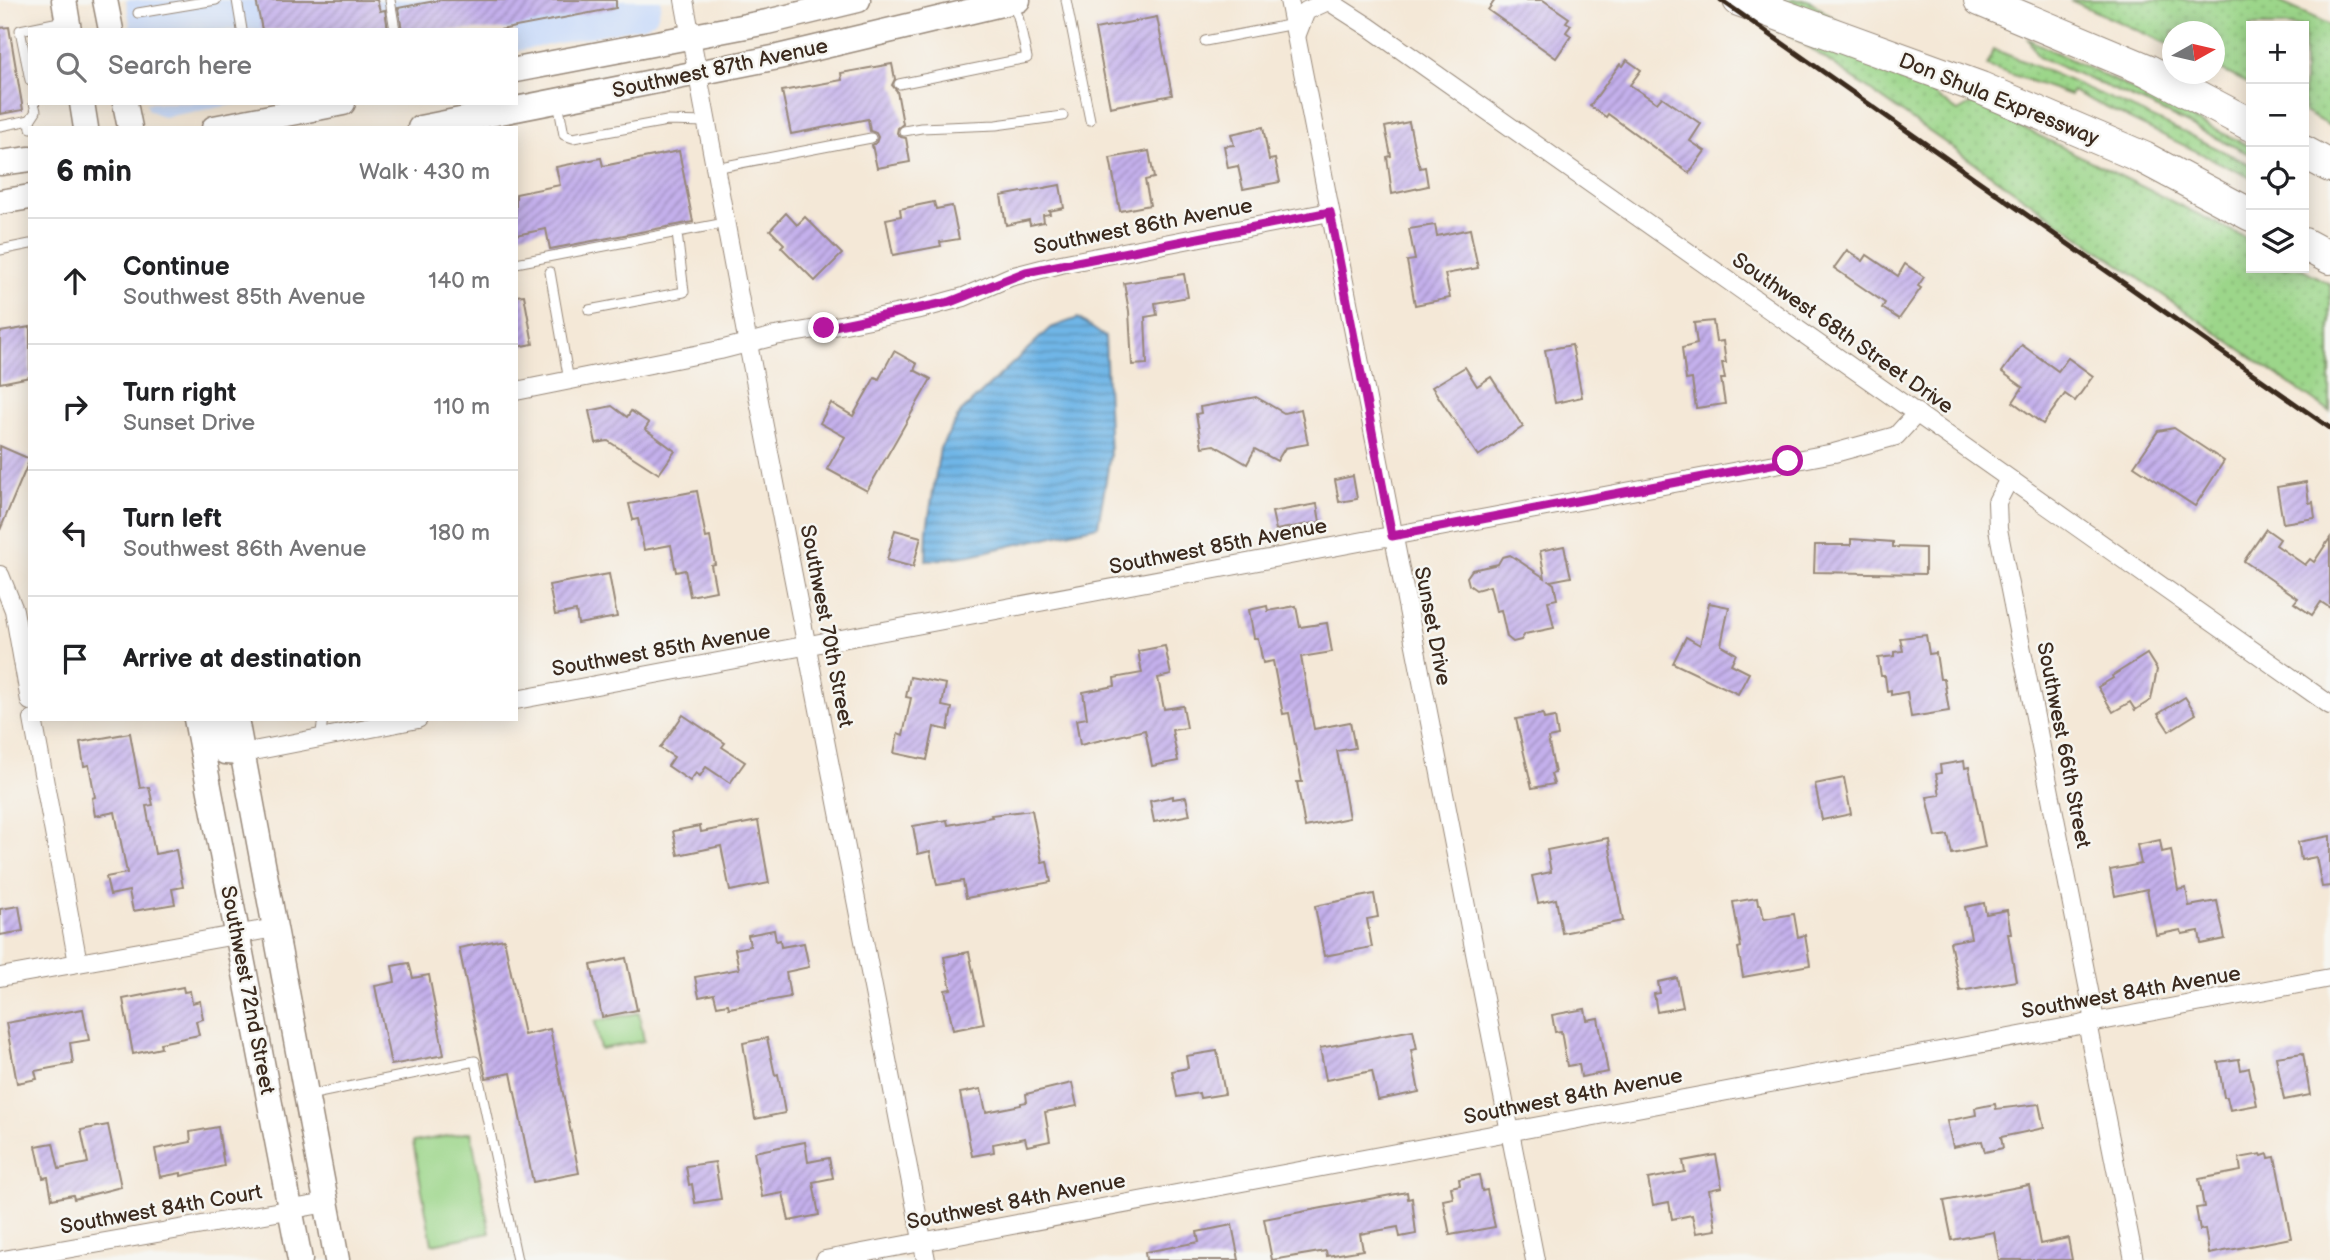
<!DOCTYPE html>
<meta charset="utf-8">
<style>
:root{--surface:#fff;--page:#f2f2f2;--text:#202124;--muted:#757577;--line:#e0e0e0}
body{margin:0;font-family:"Balsamiq Sans",sans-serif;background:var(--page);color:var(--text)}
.controls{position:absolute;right:21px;top:21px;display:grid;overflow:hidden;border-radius:0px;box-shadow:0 4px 18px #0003}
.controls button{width:63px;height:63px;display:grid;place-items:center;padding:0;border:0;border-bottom:2px solid var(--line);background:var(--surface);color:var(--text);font:35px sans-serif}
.compass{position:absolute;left:2162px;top:21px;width:63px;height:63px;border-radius:50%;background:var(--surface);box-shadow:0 4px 18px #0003;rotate:82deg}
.stop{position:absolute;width:21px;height:21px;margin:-16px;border:5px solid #b5179e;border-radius:50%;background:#fff}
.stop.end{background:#b5179e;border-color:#fff;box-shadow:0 2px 7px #0008}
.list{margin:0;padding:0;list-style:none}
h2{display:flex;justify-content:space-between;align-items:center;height:91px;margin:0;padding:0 28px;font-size:30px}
h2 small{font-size:23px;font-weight:400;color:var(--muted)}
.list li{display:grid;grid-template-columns:46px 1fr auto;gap:21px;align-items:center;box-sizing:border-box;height:126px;padding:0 28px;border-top:2px solid var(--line)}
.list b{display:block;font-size:26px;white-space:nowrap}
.list p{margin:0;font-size:23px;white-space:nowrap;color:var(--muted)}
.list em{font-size:23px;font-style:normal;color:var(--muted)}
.icon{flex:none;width:38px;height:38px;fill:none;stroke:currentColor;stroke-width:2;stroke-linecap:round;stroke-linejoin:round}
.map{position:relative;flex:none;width:2330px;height:1260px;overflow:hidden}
.search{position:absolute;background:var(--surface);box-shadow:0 4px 18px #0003;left:28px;top:28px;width:490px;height:77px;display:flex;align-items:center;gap:18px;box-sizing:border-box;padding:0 24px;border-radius:0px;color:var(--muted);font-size:26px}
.panel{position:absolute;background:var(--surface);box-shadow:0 4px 18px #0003;left:28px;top:126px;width:490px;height:595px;border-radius:0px}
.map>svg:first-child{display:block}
.built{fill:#cbdcf9}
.grass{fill:url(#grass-dots);stroke:#6c8054;stroke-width:2}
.garden{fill:#9cd68a;stroke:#6c8054;stroke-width:2}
.water{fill:url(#water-rules);stroke:#567082;stroke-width:2}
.building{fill:url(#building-hatch)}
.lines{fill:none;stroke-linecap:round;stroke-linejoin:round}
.service-casing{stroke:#98897a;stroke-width:11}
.minor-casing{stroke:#98897a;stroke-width:20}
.secondary-casing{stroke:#98897a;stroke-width:27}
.motorway-casing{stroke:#98897a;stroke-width:34}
.service{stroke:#fff;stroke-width:9}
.minor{stroke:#fff;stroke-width:18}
.secondary{stroke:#fff;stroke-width:24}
.motorway{stroke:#fff;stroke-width:32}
.rail{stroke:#3b2a1e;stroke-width:5}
.route{stroke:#b5179e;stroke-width:9}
.labels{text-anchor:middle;stroke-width:5;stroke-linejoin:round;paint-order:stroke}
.street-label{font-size:21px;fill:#3b2a1e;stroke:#f6f6f2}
</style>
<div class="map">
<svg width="2330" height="1260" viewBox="0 0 2330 1260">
<defs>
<pattern id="grass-dots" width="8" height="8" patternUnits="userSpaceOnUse" patternTransform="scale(1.75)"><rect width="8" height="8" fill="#9cd68a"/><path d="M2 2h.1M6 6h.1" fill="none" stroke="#87b877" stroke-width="1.8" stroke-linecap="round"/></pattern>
<pattern id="water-rules" width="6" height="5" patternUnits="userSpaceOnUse" patternTransform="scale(1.75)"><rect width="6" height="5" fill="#70b6e7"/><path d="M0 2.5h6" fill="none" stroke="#5d94bb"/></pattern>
<pattern id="building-hatch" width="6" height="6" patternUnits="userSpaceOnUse" patternTransform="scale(1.75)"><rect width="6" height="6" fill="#c4b0ec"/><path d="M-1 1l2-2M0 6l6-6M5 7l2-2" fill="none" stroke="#a08fbf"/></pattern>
</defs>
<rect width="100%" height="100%" fill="#f6f6f2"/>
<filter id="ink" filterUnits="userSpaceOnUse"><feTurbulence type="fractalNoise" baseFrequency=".0143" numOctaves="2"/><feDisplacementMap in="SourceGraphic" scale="14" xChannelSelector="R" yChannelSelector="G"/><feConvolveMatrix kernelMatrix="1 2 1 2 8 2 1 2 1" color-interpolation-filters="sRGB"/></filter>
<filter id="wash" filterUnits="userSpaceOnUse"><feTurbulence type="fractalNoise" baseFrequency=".00686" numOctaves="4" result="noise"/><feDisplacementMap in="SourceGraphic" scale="28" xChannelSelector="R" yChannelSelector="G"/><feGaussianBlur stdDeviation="1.57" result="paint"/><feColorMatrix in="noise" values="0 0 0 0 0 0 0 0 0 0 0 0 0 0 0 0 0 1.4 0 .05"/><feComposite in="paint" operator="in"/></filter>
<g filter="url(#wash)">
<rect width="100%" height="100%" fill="#f4e8d7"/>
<g class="built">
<polygon points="126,0 661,0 661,5 657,18 654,22 644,27 516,51 516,30 131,30"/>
<polygon points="146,103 243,103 163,117 149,110"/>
</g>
<g class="grass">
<polygon points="1741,0 1809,0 1955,110 1958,111 1972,103 1979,106 2242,236 2251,241 2251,268 2301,268 2330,284 2330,412"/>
<polygon points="2070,0 2275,0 2324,22 2330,26 2330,126 2304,112 2304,26 2251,26 2251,85 2215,67 2214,32 2172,32 2172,46"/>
<polygon points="2028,39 2245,144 2251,148 2251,155 2151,106 2038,57"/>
<path d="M1993 49C2081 84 2167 123 2251 165V178L2072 91 2070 95 1987 66Z"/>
</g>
<g class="garden">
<polygon points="639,1013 644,1041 600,1049 595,1021"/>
<polygon points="471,1132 490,1233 432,1244 413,1142"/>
</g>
<polygon class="water" points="1078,318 1105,337 1110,456 1098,526 970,555 926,561 927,529 940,448 961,412 1050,328"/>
<g id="blocks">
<g class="building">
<polygon points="256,0 377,0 380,11 385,10 388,30 262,30"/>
<polygon points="440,0 616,0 616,8 500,30 402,30 398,8"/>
<polygon points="1495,0 1543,0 1569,18 1566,22 1571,25 1566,32 1571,36 1556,58 1488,10"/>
<polygon points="1157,17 1172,95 1110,107 1095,29"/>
<polygon points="9,27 23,110 0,114 0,28"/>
<polygon points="1627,60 1641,70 1630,85 1657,103 1662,97 1701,124 1690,141 1705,151 1689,173 1608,114 1606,117 1590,106 1620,64 1623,66"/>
<polygon points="892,64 895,79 892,85 897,91 903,124 898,128 897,133 901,137 906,138 910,162 877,168 872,145 876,143 878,137 876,133 870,131 868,119 791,134 782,91 842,80 841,73"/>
<polygon points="1409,122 1415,151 1420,168 1425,167 1428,186 1392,194 1387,157 1391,156 1385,127"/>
<polygon points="1263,127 1269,160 1275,159 1280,182 1243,189 1238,166 1228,168 1224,146 1234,145 1231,134"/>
<polygon points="679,151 693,222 550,249 546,229 516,235 516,194 560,185 556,167 601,158 603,166"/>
<polygon points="1149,151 1154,178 1145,180 1150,205 1120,211 1110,158"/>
<polygon points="1060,185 1064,208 1049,211 1050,214 1043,215 1044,222 1030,225 1029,220 1006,225 1001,196"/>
<polygon points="934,202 936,209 952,206 959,239 940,242 941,246 893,255 886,219 901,216 900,209"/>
<polygon points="786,213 797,225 805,217 842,254 815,281 781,247 784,244 770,230"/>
<polygon points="1435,225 1437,236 1470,229 1478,268 1445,274 1450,298 1415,305 1407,261 1415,260 1409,229"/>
<polygon points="1847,250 1863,261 1867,255 1898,276 1905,264 1924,277 1918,286 1921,288 1899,319 1882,308 1885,303 1834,268"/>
<polygon points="1184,274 1188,297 1155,303 1157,315 1145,317 1147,364 1132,365 1129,311 1124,283"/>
<polygon points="524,295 533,344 516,347 516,296"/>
<polygon points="1713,321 1716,342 1723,341 1726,363 1722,363 1725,379 1721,379 1725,404 1696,408 1692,379 1686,380 1682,348 1697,344 1694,323"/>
<polygon points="30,327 30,377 0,383 0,332"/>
<polygon points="1572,345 1582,397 1555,403 1545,350"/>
<polygon points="2022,345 2058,371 2068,358 2093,376 2075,401 2065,394 2043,424 2013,402 2023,387 2002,372"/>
<polygon points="894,351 917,364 914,370 931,379 867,491 827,469 845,437 820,423 831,403 853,416 875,377 879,379"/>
<polygon points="1465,367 1477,386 1491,377 1523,427 1478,456 1432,387"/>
<polygon points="1256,397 1284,413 1301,409 1308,444 1285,448 1277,461 1255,449 1247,464 1214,445 1202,447 1196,414 1201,413 1200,407"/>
<polygon points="612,406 627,417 631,411 649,423 645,429 675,451 659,474 608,441 596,443 589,411"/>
<polygon points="2174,428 2224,461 2195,506 2134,466 2158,431"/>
<polygon points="0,446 30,459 0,530"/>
<polygon points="1353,476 1357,499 1339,502 1335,480"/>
<polygon points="2306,482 2309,503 2313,502 2315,518 2283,523 2277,487"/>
<polygon points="697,491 706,538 710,537 715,564 711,565 716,591 690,596 685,570 676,572 671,545 644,550 638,519 633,520 629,504"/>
<polygon points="1317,504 1320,522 1276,530 1272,512"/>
<polygon points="2266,529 2280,539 2276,545 2305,565 2310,559 2314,562 2330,538 2330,608 2321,602 2312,615 2294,603 2298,598 2244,561"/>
<polygon points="895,530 921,537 913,567 887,560"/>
<polygon points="1851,539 1893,542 1893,547 1925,548 1925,574 1814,572 1815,545 1851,545"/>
<polygon points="1564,546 1571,577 1550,581 1554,584 1557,599 1548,601 1554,628 1525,634 1521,640 1513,642 1507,637 1501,610 1496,611 1490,586 1476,590 1469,585 1467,577 1472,570 1498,564 1502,557 1510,555 1545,578 1540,551"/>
<polygon points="609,574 617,617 578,624 576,611 555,615 549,585"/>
<polygon points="1709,603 1729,607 1721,645 1736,654 1731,664 1749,673 1738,694 1673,663 1686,637 1700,645"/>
<polygon points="1267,606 1268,611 1296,606 1300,627 1327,623 1332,652 1301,657 1314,729 1350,722 1355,748 1337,751 1349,818 1305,827 1297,782 1302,782 1289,713 1283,714 1273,661 1263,663 1258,638 1254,638 1249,610"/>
<polygon points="1926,635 1929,654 1936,653 1940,679 1944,679 1949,711 1911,717 1907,692 1891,695 1891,690 1887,691 1885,676 1881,676 1878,658 1894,656 1894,652 1903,651 1900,638"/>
<polygon points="1165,646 1171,675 1158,678 1164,709 1183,706 1187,728 1172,730 1178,761 1152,766 1145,730 1080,745 1076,720 1087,718 1083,692 1115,686 1114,678 1142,673 1138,651"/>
<polygon points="2147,654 2157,670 2151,700 2135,710 2130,702 2113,712 2098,687 2113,678 2112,676"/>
<polygon points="910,677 946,684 942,706 952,708 948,730 934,727 927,760 894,753 898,733 903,735 911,698 906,697"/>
<polygon points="2185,697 2196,714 2169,731 2158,714"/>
<polygon points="1543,714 1544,719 1555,717 1558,736 1548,738 1555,773 1551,774 1554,784 1532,788 1516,719"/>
<polygon points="683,715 725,743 722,747 745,762 730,783 706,767 700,776 696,773 690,781 668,766 674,757 660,748"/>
<polygon points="130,733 140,788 149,787 153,805 146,806 155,854 176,850 183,887 172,889 175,904 133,911 129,891 110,895 106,877 127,873 115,812 95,816 92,798 95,797 89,765 84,766 80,742"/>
<polygon points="1964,761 1965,768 1969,767 1985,847 1952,854 1948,835 1936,837 1927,797 1940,795 1936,774 1941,773 1940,765"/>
<polygon points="1844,778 1851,814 1822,820 1815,784"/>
<polygon points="1173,796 1173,799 1186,797 1190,815 1154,822 1150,801"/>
<polygon points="1032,810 1042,862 1047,861 1051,882 966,898 963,881 937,885 930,851 918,854 913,826 947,820 948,825 992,817 991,815"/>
<polygon points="758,821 769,883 730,891 721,846 678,855 673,831 700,826 701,832"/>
<polygon points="2330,836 2330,886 2322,887 2316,857 2301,860 2298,842"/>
<polygon points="1608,838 1623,921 1562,933 1556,899 1538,903 1532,876 1551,872 1547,850"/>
<polygon points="2160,840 2162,852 2171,850 2178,890 2186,888 2189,906 2217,901 2225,939 2201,944 2199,931 2182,934 2181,930 2156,935 2147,889 2115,896 2110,870 2141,864 2137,845"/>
<polygon points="1374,894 1378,917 1367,919 1372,947 1324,956 1315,906"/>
<polygon points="1757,898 1758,905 1761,905 1764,919 1794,914 1798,937 1805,935 1810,965 1743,977 1738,948 1741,947 1733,902"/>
<polygon points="1984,903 1986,914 2007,910 2011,934 2008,934 2016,981 1960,991 1950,942 1971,938 1965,907"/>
<polygon points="19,906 23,931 0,935 0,909"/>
<polygon points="774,930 776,941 780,940 781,947 804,943 809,967 786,972 790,997 729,1008 728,1004 717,1006 714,994 699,997 695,977 739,969 735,949 750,946 748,935"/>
<polygon points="504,939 524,1035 550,1029 579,1173 533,1182 511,1073 486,1078 459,948"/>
<polygon points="969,952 984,1024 953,1030 945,990 951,989 944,957"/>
<polygon points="626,958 637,1010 602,1017 591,965"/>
<polygon points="409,963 413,978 429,975 444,1055 391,1065 375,986 395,982 392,966"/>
<polygon points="1677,978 1683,1007 1657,1012 1654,994 1660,993 1658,982"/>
<polygon points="183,987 184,992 190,991 192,1003 200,1001 203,1019 196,1021 199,1035 160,1043 161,1048 133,1054 123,999"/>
<polygon points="83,1009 89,1040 70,1043 73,1064 35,1071 37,1079 17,1083 6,1023"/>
<polygon points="1585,1009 1587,1020 1598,1018 1608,1072 1581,1077 1579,1064 1567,1066 1561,1031 1555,1032 1552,1015"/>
<polygon points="1413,1030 1417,1049 1411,1050 1419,1092 1378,1100 1372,1071 1326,1080 1320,1048"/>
<polygon points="767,1038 775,1075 778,1074 785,1113 755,1119 743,1043"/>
<polygon points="1217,1051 1225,1094 1200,1098 1199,1093 1177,1097 1172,1071 1188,1068 1186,1056"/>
<polygon points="2303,1053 2310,1095 2284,1100 2276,1057"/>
<polygon points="2239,1059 2241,1070 2249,1068 2257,1105 2230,1110 2227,1097 2224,1097 2218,1062"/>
<polygon points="1072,1083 1077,1106 1045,1112 1050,1141 1027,1146 1025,1138 993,1144 994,1152 972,1156 960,1093 981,1089 986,1112 1021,1105 1021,1103 1027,1102 1026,1094"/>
<polygon points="1995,1104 1996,1109 2039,1104 2044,1128 2001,1137 2003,1148 1985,1152 1982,1141 1953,1147 1947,1121 1976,1115 1975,1108"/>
<polygon points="108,1125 121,1187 74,1199 73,1195 52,1199 48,1177 43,1178 36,1146 53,1143 59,1169 88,1163 81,1130"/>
<polygon points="218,1127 224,1166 181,1176 181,1173 160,1177 155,1149 191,1142 190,1132"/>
<polygon points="805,1142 808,1162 829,1158 833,1178 813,1182 819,1215 789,1221 783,1193 762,1197 754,1152"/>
<polygon points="2261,1154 2262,1156 2268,1154 2269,1158 2275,1157 2291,1238 2209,1254 2205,1229 2200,1230 2196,1208 2204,1207 2199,1179 2241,1171 2239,1158"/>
<polygon points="1716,1155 1722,1187 1709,1190 1716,1230 1696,1233 1692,1215 1672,1219 1669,1202 1653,1205 1648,1179 1685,1172 1683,1161"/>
<polygon points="715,1162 721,1199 695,1203 692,1184 689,1185 686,1166"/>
<polygon points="1479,1175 1482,1191 1487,1190 1495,1227 1450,1235 1443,1200 1453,1198 1451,1187 1460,1185 1459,1179"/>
<polygon points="2029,1185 2040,1244 2068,1238 2072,1260 1999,1260 1994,1232 1952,1240 1944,1201"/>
<polygon points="1407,1192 1408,1199 1412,1198 1416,1234 1400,1237 1398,1227 1360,1234 1363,1250 1327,1256 1326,1251 1272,1260 1264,1219"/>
<polygon points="1232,1225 1239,1260 1146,1260 1145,1252 1199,1242 1197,1232"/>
</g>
</g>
</g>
<g filter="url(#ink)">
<use href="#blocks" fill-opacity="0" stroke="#98897a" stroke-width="2"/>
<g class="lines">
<g class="service-casing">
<g id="service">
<polyline points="237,0 242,30"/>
<polyline points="390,0 395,30"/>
<polyline points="1066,0 1090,120"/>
<polyline points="138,13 216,0"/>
<polyline points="1205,41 1294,24"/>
<polyline points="30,80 20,30 64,21"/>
<polyline points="899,84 1027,58 1018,16 1011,3"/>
<polyline points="558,102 564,135 573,138 667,121 707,122"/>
<polyline points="30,120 36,111 34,103"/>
<polyline points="0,126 30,120 31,128"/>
<polyline points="904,131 921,128 996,125 1063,116"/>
<polyline points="715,168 871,138"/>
<polyline points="0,250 30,244"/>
<polyline points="516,263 725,223"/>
<polyline points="550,272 569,381"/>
<polyline points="589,310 684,292 677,233"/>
<polyline points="320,738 323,719"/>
<polyline points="309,1095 475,1061 517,1260"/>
</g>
</g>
<g class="minor-casing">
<g id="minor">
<polyline points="684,0 748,344 926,1260"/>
<polyline points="1289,0 1535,1260"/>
<polyline points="1327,0 1369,27 2330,705"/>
<polyline points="1297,34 1306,11 1328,1"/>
<polyline points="516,391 720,350 775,336 840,325 920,309 964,297 1010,277 1061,264 1330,212"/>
<polyline points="2009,479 1997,502 1998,529 2095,1021"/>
<polyline points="0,575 14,610 30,701"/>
<polyline points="516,700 1834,453 1896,436 1917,413"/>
<polyline points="33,719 78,963"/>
<polyline points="243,753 418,719"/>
<polyline points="0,977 275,928"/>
<polyline points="2087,1023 2134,1260"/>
<polyline points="3,1260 327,1203"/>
<polyline points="825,1260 2330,978"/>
</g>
</g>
<g class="secondary-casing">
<g id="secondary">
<polyline points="64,0 69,30"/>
<polyline points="105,0 111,30"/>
<polyline points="516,70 767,22 858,0"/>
<polyline points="82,103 86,128"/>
<polyline points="125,103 130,128"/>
<polyline points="214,128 343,103"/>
<polyline points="420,128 778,57 1018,0"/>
<polyline points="0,163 30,159"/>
<polyline points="0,202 30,197"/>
<polyline points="196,719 300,1260"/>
<polyline points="216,719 220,744 225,752 243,753"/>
<polyline points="236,719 337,1260"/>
</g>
</g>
<g class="motorway-casing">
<g id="motorway">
<polyline points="1739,0 1981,88 2144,158 2251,215"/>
<polyline points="1980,0 2147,70 2251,125"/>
<polyline points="2304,152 2330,166"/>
<polyline points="2304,244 2330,258"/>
</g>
</g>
<use href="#service" class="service"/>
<use href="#minor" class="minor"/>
<use href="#secondary" class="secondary"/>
<use href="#motorway" class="motorway"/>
<polyline class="rail" points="1721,0 2330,428"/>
</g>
</g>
<g class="lines" filter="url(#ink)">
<polyline class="route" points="824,328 950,302 1026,272 1330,212 1392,536 1788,461"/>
</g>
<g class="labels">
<g class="street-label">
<text transform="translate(720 68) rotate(-12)" y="7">Southwest 87th Avenue</text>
<text transform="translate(1999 99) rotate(22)" y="7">Don Shula Expressway</text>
<text transform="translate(1143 226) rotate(-11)" y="7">Southwest 86th Avenue</text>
<text transform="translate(1843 333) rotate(35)" y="7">Southwest 68th Street Drive</text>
<text transform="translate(1218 546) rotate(-11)" y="7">Southwest 85th Avenue</text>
<text transform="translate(827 626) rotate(79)" y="7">Southwest 70th Street</text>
<text transform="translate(1433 626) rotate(79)" y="7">Sunset Drive</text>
<text transform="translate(661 650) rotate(-10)" y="7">Southwest 85th Avenue</text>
<text transform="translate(2064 745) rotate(79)" y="7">Southwest 66th Street</text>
<text transform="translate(248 990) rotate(79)" y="7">Southwest 72nd Street</text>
<text transform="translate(2131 992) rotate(-10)" y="7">Southwest 84th Avenue</text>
<text transform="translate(1573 1096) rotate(-11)" y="7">Southwest 84th Avenue</text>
<text transform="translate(1016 1201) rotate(-11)" y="7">Southwest 84th Avenue</text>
<text transform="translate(161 1209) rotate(-10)" y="7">Southwest 84th Court</text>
</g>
</g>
</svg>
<div class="controls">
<button>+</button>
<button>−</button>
<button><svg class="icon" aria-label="locate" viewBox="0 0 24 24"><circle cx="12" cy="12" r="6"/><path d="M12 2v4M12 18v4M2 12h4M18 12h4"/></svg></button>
<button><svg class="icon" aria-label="layers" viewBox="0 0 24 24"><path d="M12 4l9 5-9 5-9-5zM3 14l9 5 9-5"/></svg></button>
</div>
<svg class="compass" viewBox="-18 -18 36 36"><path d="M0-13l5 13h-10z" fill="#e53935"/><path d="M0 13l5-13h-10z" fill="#757577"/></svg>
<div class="stop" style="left:1788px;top:461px"></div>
<div class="stop end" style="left:824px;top:328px"></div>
<div class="search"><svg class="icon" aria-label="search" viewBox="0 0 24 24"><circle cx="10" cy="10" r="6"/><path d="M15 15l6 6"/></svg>Search here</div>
<section class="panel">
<h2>6 min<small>Walk · 430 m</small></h2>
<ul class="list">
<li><svg class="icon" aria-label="ahead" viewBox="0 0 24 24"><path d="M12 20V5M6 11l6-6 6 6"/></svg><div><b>Continue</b><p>Southwest 85th Avenue</p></div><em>140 m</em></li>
<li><svg class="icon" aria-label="right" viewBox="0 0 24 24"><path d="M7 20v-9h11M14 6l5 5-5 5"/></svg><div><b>Turn right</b><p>Sunset Drive</p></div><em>110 m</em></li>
<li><svg class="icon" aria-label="left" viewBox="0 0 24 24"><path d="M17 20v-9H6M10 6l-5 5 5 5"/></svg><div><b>Turn left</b><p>Southwest 86th Avenue</p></div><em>180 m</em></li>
<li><svg class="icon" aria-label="arrive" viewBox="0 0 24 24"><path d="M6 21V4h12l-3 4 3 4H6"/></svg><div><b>Arrive at destination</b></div></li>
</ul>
</section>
</div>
